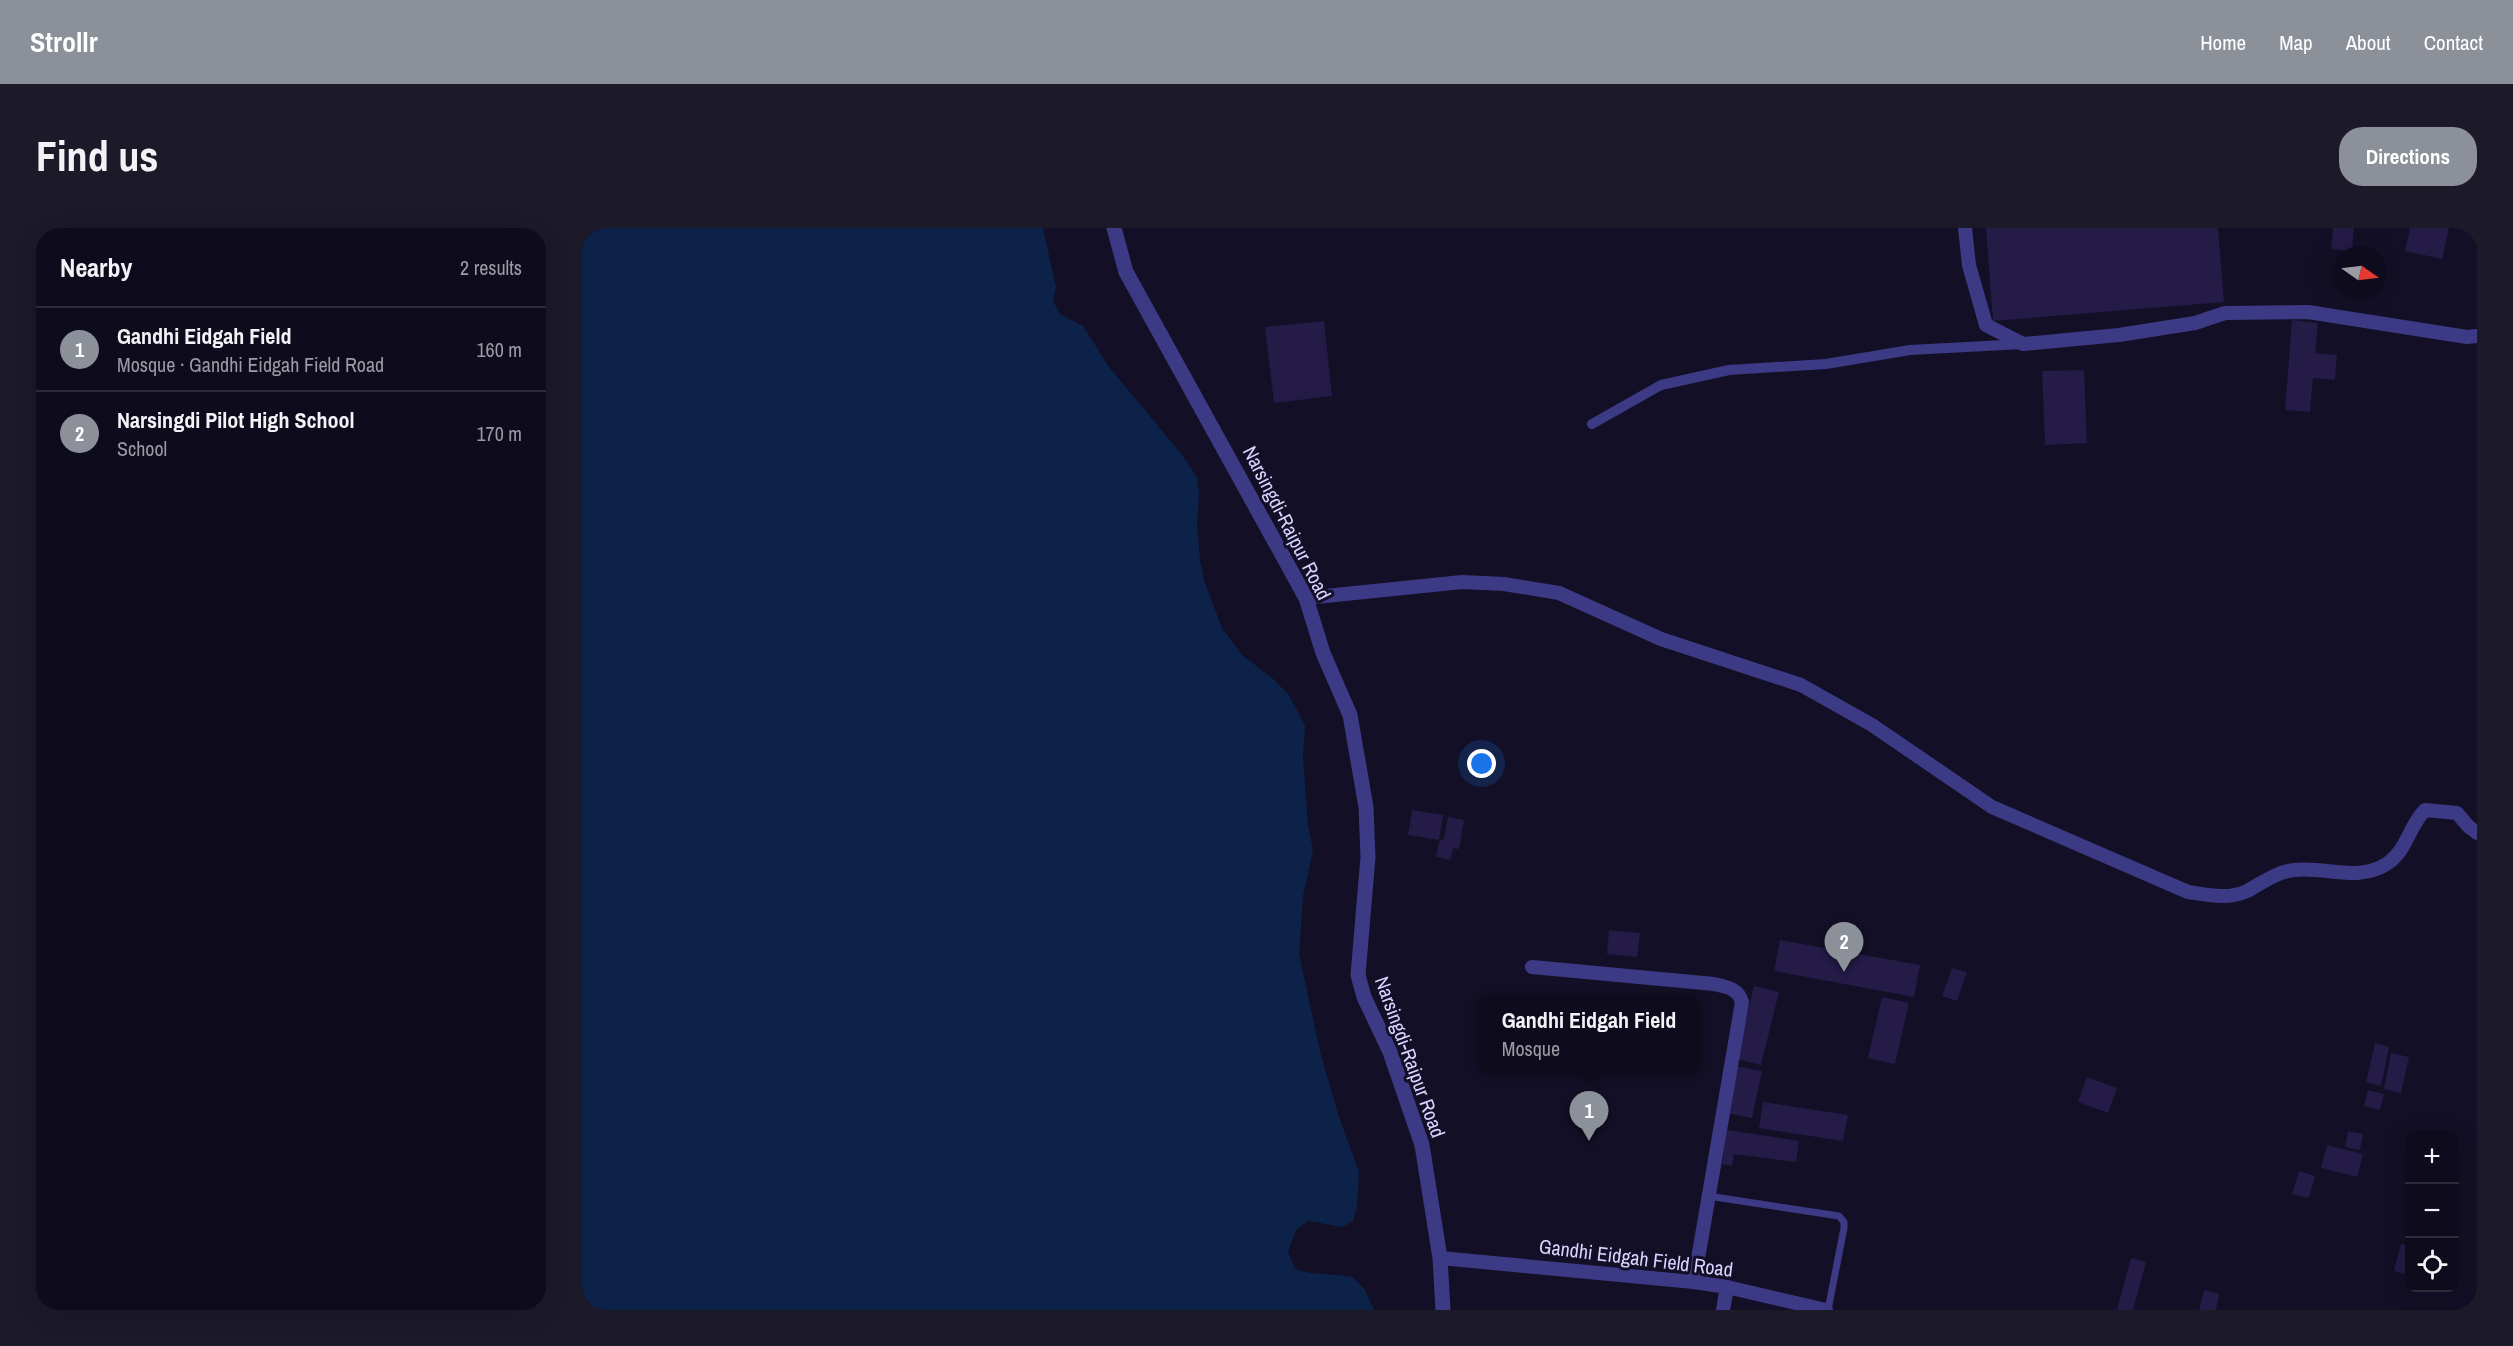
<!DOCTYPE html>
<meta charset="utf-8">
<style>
:root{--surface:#0e0b1c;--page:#1c1929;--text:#f1f3f6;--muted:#9b9ba3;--line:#2e2b3b;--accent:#8c9099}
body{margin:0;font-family:"Archivo Narrow",sans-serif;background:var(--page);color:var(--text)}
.controls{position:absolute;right:18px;bottom:18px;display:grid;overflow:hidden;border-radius:12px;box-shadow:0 6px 24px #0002}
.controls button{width:54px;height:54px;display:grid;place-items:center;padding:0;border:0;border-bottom:2px solid var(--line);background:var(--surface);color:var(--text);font:30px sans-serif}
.compass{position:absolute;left:1751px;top:18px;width:54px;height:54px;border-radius:50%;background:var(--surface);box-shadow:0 6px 24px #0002;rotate:104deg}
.you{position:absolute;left:900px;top:536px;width:21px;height:21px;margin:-15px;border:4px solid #fff;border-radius:50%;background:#1a73e8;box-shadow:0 0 0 9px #1a73e833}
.badge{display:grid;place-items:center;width:39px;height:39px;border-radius:50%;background:var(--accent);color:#fff;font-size:20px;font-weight:700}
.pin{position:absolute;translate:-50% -50px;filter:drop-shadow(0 2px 3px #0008)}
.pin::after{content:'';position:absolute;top:32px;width:21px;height:18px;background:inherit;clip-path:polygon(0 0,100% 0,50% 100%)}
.popup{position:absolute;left:896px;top:766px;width:222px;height:78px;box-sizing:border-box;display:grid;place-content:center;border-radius:12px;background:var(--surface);filter:drop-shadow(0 2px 4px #0005);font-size:20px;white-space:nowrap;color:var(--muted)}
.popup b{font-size:22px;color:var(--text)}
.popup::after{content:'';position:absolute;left:50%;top:100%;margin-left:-12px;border:12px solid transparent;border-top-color:var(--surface)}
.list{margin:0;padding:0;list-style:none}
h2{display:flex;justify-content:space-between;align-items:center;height:78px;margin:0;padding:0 24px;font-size:26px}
h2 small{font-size:20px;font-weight:400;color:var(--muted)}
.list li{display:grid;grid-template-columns:39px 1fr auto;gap:18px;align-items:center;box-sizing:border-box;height:84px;padding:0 24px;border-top:2px solid var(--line)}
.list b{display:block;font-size:22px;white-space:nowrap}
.list p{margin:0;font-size:20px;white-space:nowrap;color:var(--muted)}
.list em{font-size:20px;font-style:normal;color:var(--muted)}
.icon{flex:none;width:33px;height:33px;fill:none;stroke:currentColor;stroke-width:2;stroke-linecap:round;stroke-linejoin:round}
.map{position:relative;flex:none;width:1895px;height:1082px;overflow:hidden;border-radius:24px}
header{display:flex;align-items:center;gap:36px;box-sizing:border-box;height:84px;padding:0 30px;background:var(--accent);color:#fff}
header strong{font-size:28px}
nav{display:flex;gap:33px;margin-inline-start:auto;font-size:21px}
.intro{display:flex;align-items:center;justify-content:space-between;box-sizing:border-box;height:144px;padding:0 36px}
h1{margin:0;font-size:42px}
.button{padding:15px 27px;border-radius:24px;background:var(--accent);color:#fff;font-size:21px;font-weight:700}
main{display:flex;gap:36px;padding:0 36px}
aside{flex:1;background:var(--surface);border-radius:24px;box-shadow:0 6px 24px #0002}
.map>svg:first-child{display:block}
.water{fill:#0c2248}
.building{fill:#241b47}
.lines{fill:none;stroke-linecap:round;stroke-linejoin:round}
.service{stroke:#3d3a85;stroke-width:7}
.pedestrian{stroke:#3d3a85;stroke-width:10}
.minor{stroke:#3d3a85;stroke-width:14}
.tertiary{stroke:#3d3a85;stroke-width:15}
.labels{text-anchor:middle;stroke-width:6;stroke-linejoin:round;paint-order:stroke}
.street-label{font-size:20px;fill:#d9d4ff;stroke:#130f26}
</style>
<header>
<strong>Strollr</strong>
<nav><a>Home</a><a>Map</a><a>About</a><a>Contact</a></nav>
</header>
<div class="intro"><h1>Find us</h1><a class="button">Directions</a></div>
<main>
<aside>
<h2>Nearby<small>2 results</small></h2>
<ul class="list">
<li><span class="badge">1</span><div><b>Gandhi Eidgah Field</b><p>Mosque · Gandhi Eidgah Field Road</p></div><em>160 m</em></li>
<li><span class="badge">2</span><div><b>Narsingdi Pilot High School</b><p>School</p></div><em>170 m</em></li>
</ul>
</aside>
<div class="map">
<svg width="1895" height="1082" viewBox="0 0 1895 1082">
<rect width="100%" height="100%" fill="#130f26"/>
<path class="water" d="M0 0H461L474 59 471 73 478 86 501 98 527 139 601 228 615 250 617 266 615 294 618 332 622 352 640 400 660 427 690 450 706 466 723 497 721 529 726 597 731 622 721 668 717 726 739 827 757 889 777 944 775 977 771 993 761 999 726 993 714 1002 706 1024 713 1041C727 1047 754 1046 771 1049L783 1062 792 1082H0Z"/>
<g class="building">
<polygon points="1404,0 1636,0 1642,74 1411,93"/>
<polygon points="1751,0 1772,0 1770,23 1749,21"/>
<polygon points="1828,0 1867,0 1860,31 1823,23"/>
<polygon points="1710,92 1736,95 1733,125 1755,127 1753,152 1731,150 1728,184 1703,182"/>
<polygon points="742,93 750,168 692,175 683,99"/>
<polygon points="1502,142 1505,215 1463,217 1460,143"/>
<polygon points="830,582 861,587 857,612 826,607"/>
<polygon points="866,589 882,592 877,621 871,620 869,632 854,629 857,614 862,610"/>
<polygon points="1027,702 1058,705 1055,729 1025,726"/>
<polygon points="1198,712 1338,737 1332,769 1192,743"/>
<polygon points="1370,740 1385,744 1375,773 1360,768"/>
<polygon points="1172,758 1197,764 1179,837 1154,831"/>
<polygon points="1300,769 1327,775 1313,836 1286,830"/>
<polygon points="1793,815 1807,819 1799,858 1784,854"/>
<polygon points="1809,825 1827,829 1819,865 1802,861"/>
<polygon points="1154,838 1180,843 1170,890 1144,885"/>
<polygon points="1505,849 1535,860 1526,885 1496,874"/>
<polygon points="1786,862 1802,866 1798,882 1782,878"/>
<polygon points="1181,874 1266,887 1261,913 1177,900"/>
<polygon points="1145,902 1217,913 1214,934 1152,926 1150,938 1140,936"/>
<polygon points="1766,903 1781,906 1778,922 1763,919"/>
<polygon points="1745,917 1781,926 1775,949 1739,940"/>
<polygon points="1717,943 1733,948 1727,970 1710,966"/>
<polygon points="1819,1016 1828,1018 1828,1047 1812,1043"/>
<polygon points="1549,1030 1564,1034 1551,1082 1535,1082"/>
<polygon points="1622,1062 1637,1066 1634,1082 1617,1082"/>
</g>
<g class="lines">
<polyline class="service" points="1126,968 1257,988 1262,994 1262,1000 1246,1082"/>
<polyline class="pedestrian" points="1010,196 1079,157 1147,142 1244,136 1328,122 1441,116"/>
<g class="minor">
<polyline points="1383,0 1387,37 1404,97 1441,116 1537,107 1613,95 1643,85 1726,84 1885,109 1895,108"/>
<path d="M724 370 880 354 922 356 977 365 1079 411 1219 457 1290 497 1410 579 1606 664C1626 667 1646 672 1665 663 1680 655 1694 644 1712 642 1744 638 1777 655 1806 635 1825 622 1827 598 1843 582L1875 585 1886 598 1895 605"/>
<path d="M950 739 1132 756C1144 759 1156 760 1160 774L1112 1054"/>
<polyline points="858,1030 1112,1054 1145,1059 1244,1082"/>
<polyline points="1141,1082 1145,1059"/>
</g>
<polyline class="tertiary" points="532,0 544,44 724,370 741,425 768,487 784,579 786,629 776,747 782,769 808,824 840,917 858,1030 861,1082"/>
</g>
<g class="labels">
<g class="street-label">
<text transform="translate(705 295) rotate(63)" y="7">Narsingdi-Raipur Road</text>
<text transform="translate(828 829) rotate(70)" y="7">Narsingdi-Raipur Road</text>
<text transform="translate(1054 1030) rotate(7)" y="7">Gandhi Eidgah Field Road</text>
</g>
</g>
</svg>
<div class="controls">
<button>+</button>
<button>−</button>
<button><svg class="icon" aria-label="locate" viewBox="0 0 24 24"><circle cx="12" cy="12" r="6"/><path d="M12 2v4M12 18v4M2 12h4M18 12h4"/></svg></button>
</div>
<svg class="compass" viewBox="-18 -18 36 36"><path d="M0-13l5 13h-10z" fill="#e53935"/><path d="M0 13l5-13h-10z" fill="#9b9ba3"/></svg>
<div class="you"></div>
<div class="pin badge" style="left:1007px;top:913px">1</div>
<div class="popup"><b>Gandhi Eidgah Field</b>Mosque</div>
<div class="pin badge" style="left:1262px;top:744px">2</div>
</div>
</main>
